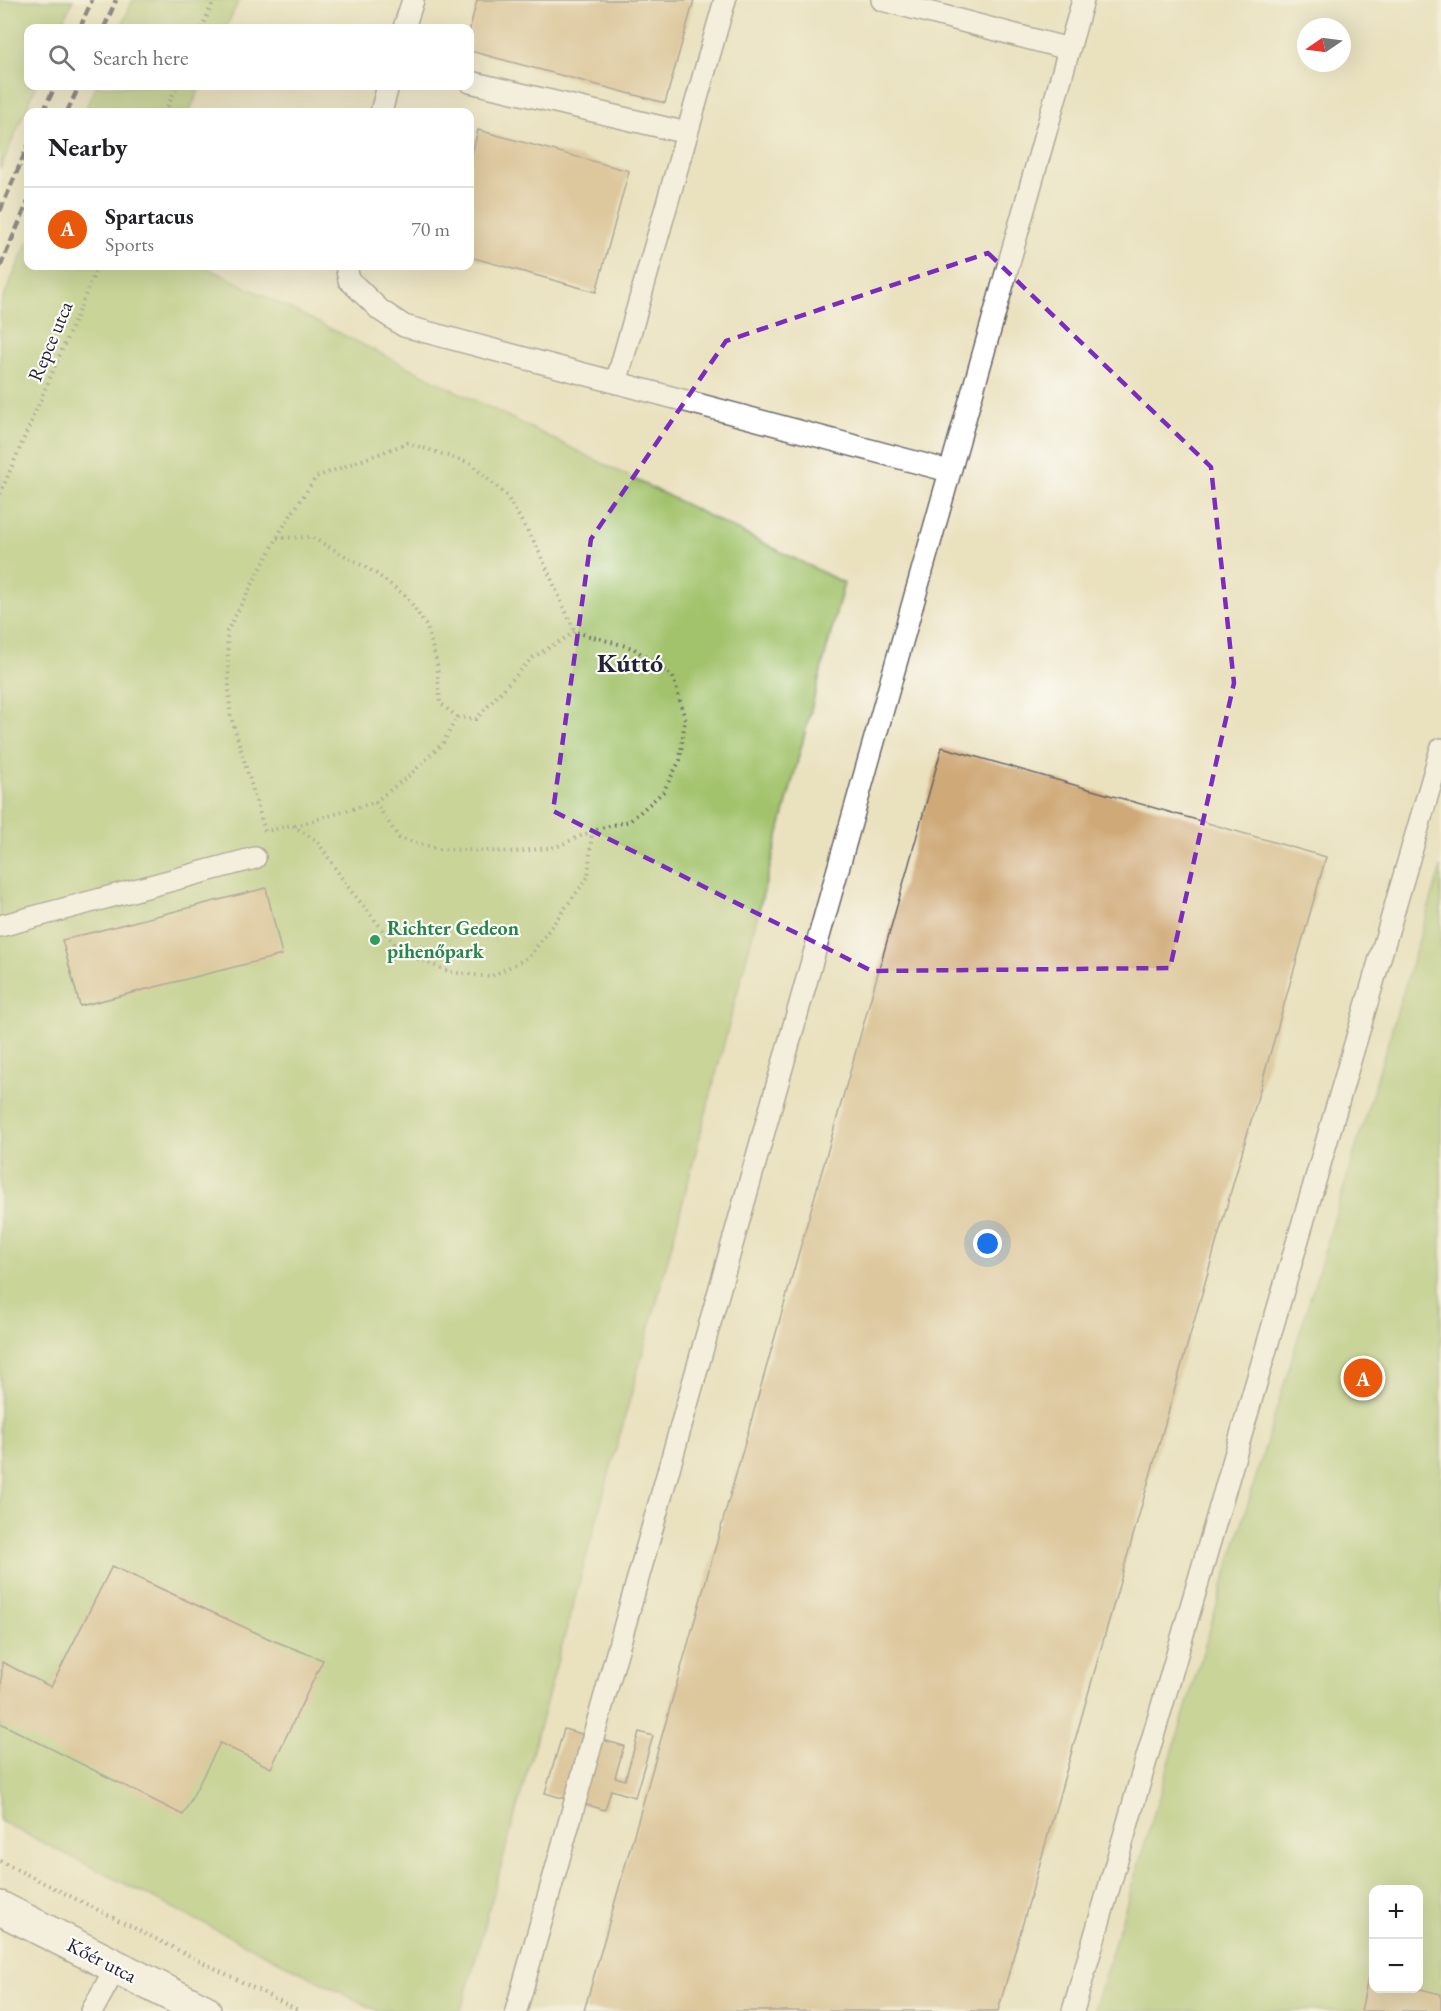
<!DOCTYPE html>
<meta charset="utf-8">
<style>
:root{--surface:#fff;--page:#f2f2f2;--text:#202124;--muted:#757577;--line:#e0e0e0;--accent:#ea580c}
body{margin:0;font-family:"EB Garamond",serif;background:var(--page);color:var(--text)}
.controls{position:absolute;right:18px;bottom:18px;display:grid;overflow:hidden;border-radius:12px;box-shadow:0 6px 24px #0002}
.controls button{width:54px;height:54px;display:grid;place-items:center;padding:0;border:0;border-bottom:2px solid var(--line);background:var(--surface);color:var(--text);font:30px sans-serif}
.compass{position:absolute;left:1297px;top:18px;width:54px;height:54px;border-radius:50%;background:var(--surface);box-shadow:0 6px 24px #0002;rotate:257deg}
.you{position:absolute;left:988px;top:1244px;width:21px;height:21px;margin:-15px;border:4px solid #fff;border-radius:50%;background:#1a73e8;box-shadow:0 0 0 9px #1a73e833}
.badge{display:grid;place-items:center;width:39px;height:39px;border-radius:50%;background:var(--accent);color:#fff;font-size:20px;font-weight:700}
.pin{position:absolute;translate:-50% -50%;border:3px solid #fff;box-shadow:0 2px 6px #0006}
.list{margin:0;padding:0;list-style:none}
h2{display:flex;justify-content:space-between;align-items:center;height:78px;margin:0;padding:0 24px;font-size:26px}
h2 small{font-size:20px;font-weight:400;color:var(--muted)}
.list li{display:grid;grid-template-columns:39px 1fr auto;gap:18px;align-items:center;box-sizing:border-box;height:84px;padding:0 24px;border-top:2px solid var(--line)}
.list b{display:block;font-size:22px;white-space:nowrap}
.list p{margin:0;font-size:20px;white-space:nowrap;color:var(--muted)}
.list em{font-size:20px;font-style:normal;color:var(--muted)}
.icon{flex:none;width:33px;height:33px;fill:none;stroke:currentColor;stroke-width:2;stroke-linecap:round;stroke-linejoin:round}
.map{position:relative;flex:none;width:1441px;height:2011px;overflow:hidden}
.search{position:absolute;background:var(--surface);box-shadow:0 6px 24px #0002;left:24px;top:24px;width:450px;height:66px;display:flex;align-items:center;gap:15px;box-sizing:border-box;padding:0 21px;border-radius:12px;color:var(--muted);font-size:22px}
.panel{position:absolute;background:var(--surface);box-shadow:0 6px 24px #0002;left:24px;top:108px;width:450px;height:162px;border-radius:12px}
.map>svg:first-child{display:block}
.green{fill:#a2c36c;stroke:#627254;stroke-width:1.5;fill-rule:evenodd}
.building{fill:#cfa977}
.lines{fill:none;stroke-linecap:round;stroke-linejoin:round}
.service-casing{stroke:#686569;stroke-width:24}
.tertiary-casing{stroke:#686569;stroke-width:36}
.path{stroke:#686569;stroke-width:4;stroke-dasharray:1.5 4.5;stroke-linecap:butt}
.service{stroke:#fff;stroke-width:21}
.tertiary{stroke:#fff;stroke-width:33}
.rail{stroke:#22223b;stroke-width:4.5;stroke-dasharray:9 4.5;stroke-linecap:butt}
.marked{fill:none;stroke:#7b2cbf;stroke-width:4.5;stroke-dasharray:12 8;stroke-linejoin:round}
.leisure-dot{fill:#2e9e5b;stroke:#fdfcf7;stroke-width:2}
.labels{text-anchor:middle;stroke-width:4.5;stroke-linejoin:round;paint-order:stroke}
.street-label{font-size:20px;fill:#22223b;stroke:#fdfcf7}
.leisure-label{font-size:20px;font-weight:bold;fill:#27864d;stroke:#fdfcf7;text-anchor:start}
.district-label{font-size:26px;font-weight:bold;fill:#22223b;stroke:#fdfcf7}
</style>
<div class="map">
<svg width="1441" height="2011" viewBox="0 0 1441 2011">
<rect width="100%" height="100%" fill="#fdfcf7"/>
<filter id="ink" filterUnits="userSpaceOnUse"><feTurbulence type="fractalNoise" baseFrequency=".0167" numOctaves="2"/><feDisplacementMap in="SourceGraphic" scale="12" xChannelSelector="R" yChannelSelector="G"/><feConvolveMatrix kernelMatrix="1 2 1 2 8 2 1 2 1" color-interpolation-filters="sRGB"/></filter>
<filter id="wash" filterUnits="userSpaceOnUse"><feTurbulence type="fractalNoise" baseFrequency=".008" numOctaves="4" result="noise"/><feDisplacementMap in="SourceGraphic" scale="24" xChannelSelector="R" yChannelSelector="G"/><feGaussianBlur stdDeviation="1.35" result="paint"/><feColorMatrix in="noise" values="0 0 0 0 0 0 0 0 0 0 0 0 0 0 0 0 0 1.4 0 .05"/><feComposite in="paint" operator="in"/></filter>
<g filter="url(#wash)">
<rect width="100%" height="100%" fill="#eae1bf"/>
<g class="green">
<polygon points="0,0 73,0 60,28 28,28 28,86 36,86 0,169"/>
<polygon points="133,0 239,0 226,28 121,28"/>
<polygon points="96,86 201,86 189,112 84,112"/>
<polygon points="28,241 28,266 204,266 844,583 658,1297 461,2011 378,2011 0,1821 0,306"/>
<path d="M1441 867V2011H1094ZM1374 1890H1418V1988H1374Z"/>
</g>
<g id="blocks">
<g class="building">
<polygon points="477,0 694,0 665,103 470,51 470,28"/>
<polygon points="478,130 629,171 596,292 470,257 470,162"/>
<polygon points="942,747 1326,857 998,2011 584,2011"/>
<polygon points="266,888 282,955 80,1006 62,940"/>
<polygon points="112,1566 272,1640 323,1660 271,1768 220,1743 183,1815 0,1723 2,1662 51,1687"/>
<polygon points="564,1729 624,1746 615,1777 625,1780 639,1732 653,1736 635,1797 611,1790 605,1810 545,1793"/>
<polygon points="1368,1978 1374,1979 1374,1988 1416,1988 1441,1994 1441,2011 1361,2011"/>
</g>
</g>
</g>
<g filter="url(#ink)">
<use href="#blocks" fill-opacity="0" stroke="#686569" stroke-width="1.5"/>
<g class="lines">
<g class="service-casing">
<g id="service">
<polyline points="882,0 1069,49"/>
<polyline points="404,28 413,0"/>
<polyline points="470,82 687,133"/>
<polyline points="381,112 388,86"/>
<polyline points="346,266 349,280 380,310 404,326 949,471"/>
<polyline points="616,383 725,0"/>
<polyline points="0,926 255,858"/>
<polyline points="92,2011 116,1967"/>
<polyline points="516,2011 1083,0"/>
<polyline points="1073,2011 1441,749"/>
</g>
</g>
<g class="tertiary-casing">
<polyline id="tertiary" points="0,1908 204,2011"/>
</g>
<g class="path">
<polyline points="202,28 214,0"/>
<polyline points="165,112 177,86"/>
<polyline points="0,494 98,266"/>
<polyline points="277,538 311,537 374,572 407,597 427,627 437,664 440,703 457,717"/>
<polyline points="375,802 412,773 443,743 457,717 476,719 532,658 575,632"/>
<polyline points="295,826 375,802 399,838 438,849 514,852 556,847 592,831"/>
<polyline points="265,831 230,713 227,631 283,527 316,477 408,443 470,463 506,495 536,545 575,632 633,648 673,677 685,719 680,760 663,792 630,821 592,830 588,877 529,957 490,977 450,972 401,952 347,886 318,842 292,825 267,831"/>
<polyline points="0,1861 300,2011"/>
</g>
<use href="#service" class="service"/>
<use href="#tertiary" class="tertiary"/>
<g class="rail">
<polyline points="80,28 92,0"/>
<polyline points="104,28 116,0"/>
<polyline points="43,112 55,86"/>
<polyline points="67,112 79,86"/>
<polyline points="0,211 28,146"/>
<polyline points="0,267 28,202"/>
</g>
</g>
</g>
<path d="M0 0H1441V2011H0ZM988 253 1211 467 1234 683 1170 968 872 971 553 811 591 539 726 341Z" fill="#eae1bf" fill-opacity=".55" fill-rule="evenodd"/>
<path class="marked" d="M988 253 1211 467 1234 683 1170 968 872 971 553 811 591 539 726 341Z"/>
<circle class="leisure-dot" cx="375" cy="940" r="6"/>
<g class="labels">
<g class="street-label">
<text transform="translate(50 341) rotate(-67)" y="7">Repce utca</text>
<text transform="translate(102 1960) rotate(27)" y="7">Kőér utca</text>
</g>
<g class="leisure-label">
<text x="387" y="935">Richter Gedeon<tspan x="387" dy="23">pihenőpark</tspan></text>
</g>
<g class="district-label">
<text x="630" y="672">Kúttó</text>
</g>
</g>
</svg>
<div class="controls">
<button>+</button>
<button>−</button>
</div>
<svg class="compass" viewBox="-18 -18 36 36"><path d="M0-13l5 13h-10z" fill="#e53935"/><path d="M0 13l5-13h-10z" fill="#757577"/></svg>
<div class="you"></div>
<div class="pin badge" style="left:1363px;top:1378px">A</div>
<div class="search"><svg class="icon" aria-label="search" viewBox="0 0 24 24"><circle cx="10" cy="10" r="6"/><path d="M15 15l6 6"/></svg>Search here</div>
<section class="panel">
<h2>Nearby<small></small></h2>
<ul class="list">
<li><span class="badge">A</span><div><b>Spartacus</b><p>Sports</p></div><em>70 m</em></li>
</ul>
</section>
</div>
